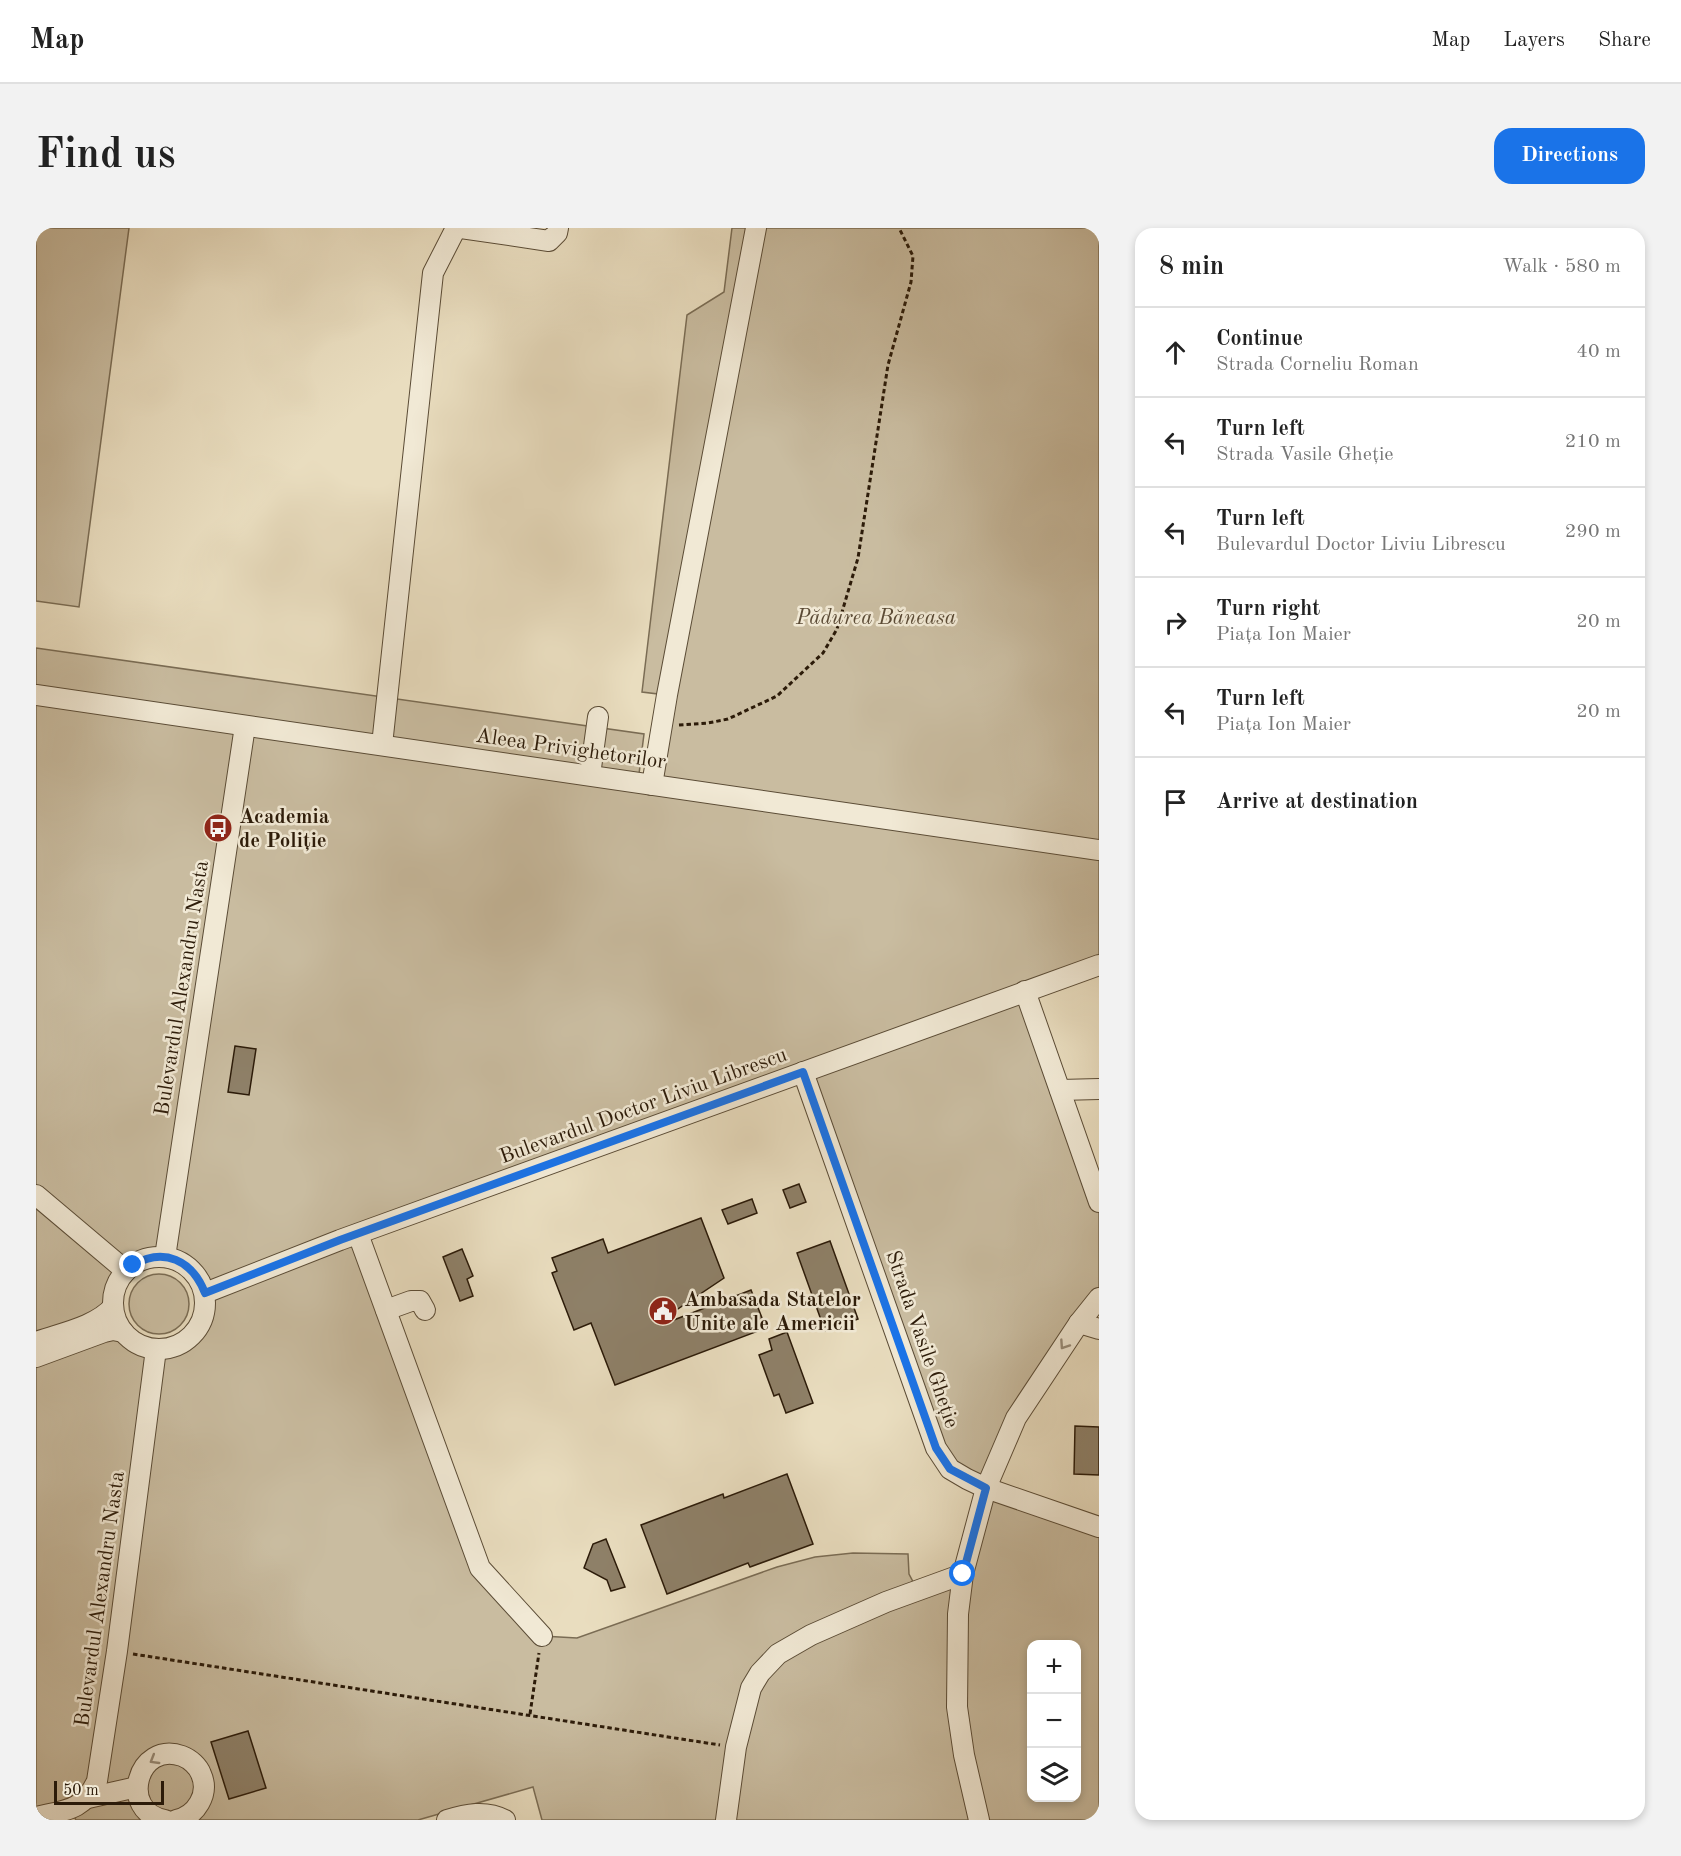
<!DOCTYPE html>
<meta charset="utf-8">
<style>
:root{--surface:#fff;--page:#f2f2f2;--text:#222;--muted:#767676;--line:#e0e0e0;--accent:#1a73e8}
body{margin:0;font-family:"Old Standard TT",serif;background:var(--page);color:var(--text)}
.controls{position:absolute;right:18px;bottom:18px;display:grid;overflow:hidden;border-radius:12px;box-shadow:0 3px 9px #0003}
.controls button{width:54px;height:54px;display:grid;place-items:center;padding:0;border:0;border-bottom:2px solid var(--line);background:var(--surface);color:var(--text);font:30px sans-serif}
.scale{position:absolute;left:18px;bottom:15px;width:110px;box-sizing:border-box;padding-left:6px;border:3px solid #2c1b09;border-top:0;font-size:16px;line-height:21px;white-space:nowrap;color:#2c1b09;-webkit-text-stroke:4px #f1e9d5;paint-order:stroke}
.stop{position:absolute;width:18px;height:18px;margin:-14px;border:4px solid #1a73e8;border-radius:50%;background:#fff}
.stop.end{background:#1a73e8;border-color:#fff;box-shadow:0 2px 6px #0008}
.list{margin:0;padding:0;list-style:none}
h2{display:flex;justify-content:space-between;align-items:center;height:78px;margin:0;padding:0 24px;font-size:26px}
h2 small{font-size:20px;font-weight:400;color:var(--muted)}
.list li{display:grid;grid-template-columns:39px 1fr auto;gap:18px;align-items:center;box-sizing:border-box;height:90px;padding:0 24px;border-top:2px solid var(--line)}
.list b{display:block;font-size:22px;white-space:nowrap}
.list p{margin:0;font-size:20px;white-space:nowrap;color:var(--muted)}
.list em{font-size:20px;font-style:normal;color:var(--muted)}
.icon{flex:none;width:33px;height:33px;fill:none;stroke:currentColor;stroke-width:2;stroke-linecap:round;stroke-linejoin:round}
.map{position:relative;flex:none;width:1063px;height:1592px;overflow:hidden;border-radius:18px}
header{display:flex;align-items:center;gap:36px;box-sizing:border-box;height:84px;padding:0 30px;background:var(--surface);border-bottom:2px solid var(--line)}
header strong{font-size:28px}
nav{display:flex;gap:33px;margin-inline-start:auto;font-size:21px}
.intro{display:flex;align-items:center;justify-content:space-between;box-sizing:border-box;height:144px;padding:0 36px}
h1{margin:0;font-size:42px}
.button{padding:15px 27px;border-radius:18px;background:var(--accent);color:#fff;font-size:21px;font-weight:700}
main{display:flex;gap:36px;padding:0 36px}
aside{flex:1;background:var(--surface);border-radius:18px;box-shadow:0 3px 9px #0003}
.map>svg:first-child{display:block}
.green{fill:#c9bca0;stroke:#7a6c54;stroke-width:1.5;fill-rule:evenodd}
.building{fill:#8e8068;stroke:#2c1b09;stroke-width:1.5}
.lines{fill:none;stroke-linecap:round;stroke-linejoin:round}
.minor-casing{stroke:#5b4c36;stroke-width:22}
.path{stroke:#2c1b09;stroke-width:3;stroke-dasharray:4.5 3;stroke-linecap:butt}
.minor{stroke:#f1e9d5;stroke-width:20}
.oneway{stroke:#988c79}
.route{stroke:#1a73e8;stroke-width:8}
.labels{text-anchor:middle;stroke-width:5;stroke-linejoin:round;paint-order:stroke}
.park-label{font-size:21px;font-style:italic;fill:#5b4b36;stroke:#f1e9d5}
.street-label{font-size:21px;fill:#2c1b09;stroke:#f1e9d5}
.poi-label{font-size:21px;font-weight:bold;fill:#2c1b09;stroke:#f1e9d5;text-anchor:start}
</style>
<header>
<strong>Map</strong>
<nav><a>Map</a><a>Layers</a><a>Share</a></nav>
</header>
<div class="intro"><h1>Find us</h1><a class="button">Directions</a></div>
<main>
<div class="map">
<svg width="1063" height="1592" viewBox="0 0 1063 1592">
<rect width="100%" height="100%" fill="#e9ddbf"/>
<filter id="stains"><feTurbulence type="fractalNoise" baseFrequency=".00333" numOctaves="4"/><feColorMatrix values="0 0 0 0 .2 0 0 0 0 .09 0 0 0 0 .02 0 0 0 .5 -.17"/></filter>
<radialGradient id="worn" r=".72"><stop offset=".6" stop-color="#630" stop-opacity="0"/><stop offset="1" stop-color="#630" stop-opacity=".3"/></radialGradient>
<g class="green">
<polygon points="0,0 93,0 43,379 0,373"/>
<path d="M696 0H1063V737L989 762 1063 974V1070L1043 1095 950 1260 1063 1299V1592H506L497 1559 382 1592H40L34 1581 0 1589V420L608 506 602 554 616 557 630 467 606 464 651 87 688 64ZM767 844 914 1241 950 1260 927 1346 882 1363 873 1346 872 1326 817 1325 779 1329 741 1339 541 1410 506 1408 444 1340 323 1006ZM129 1029C195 1044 173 1135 111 1119 101 1117 92 1111 85 1101 69 1078 79 1043 106 1032 113 1029 121 1029 129 1029ZM996 1416H1040V1570H996Z"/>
<circle cx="123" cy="1076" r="30"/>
</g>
<g class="building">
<polygon points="199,818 220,821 213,867 192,864"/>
<polygon points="763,956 770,974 754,980 747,962"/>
<polygon points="716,971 721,985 692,996 686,982"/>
<polygon points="665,990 688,1050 627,1091 630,1095 715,1062 730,1100 579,1157 555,1095 538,1102 516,1045 521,1043 516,1030 567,1011 572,1025"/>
<polygon points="794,1013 822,1091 789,1103 761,1025"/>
<polygon points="426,1021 437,1048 431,1051 437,1068 424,1073 407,1029"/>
<polygon points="751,1104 777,1175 750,1185 743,1166 738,1168 723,1127 736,1122 733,1111"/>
<polygon points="1039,1198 1063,1199 1063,1247 1038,1246"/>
<polygon points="751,1246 777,1316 714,1339 712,1335 631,1366 605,1297 687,1266 688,1270"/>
<polygon points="570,1311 589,1359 575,1363 571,1352 548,1340 557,1316"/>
<polygon points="212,1503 230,1560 193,1571 175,1514"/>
</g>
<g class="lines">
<g class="minor-casing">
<g id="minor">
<polyline points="425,0 513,13 521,5 522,0"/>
<polyline points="0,467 1063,622"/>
<polyline points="346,517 397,45 420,0"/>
<polyline points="554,547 562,489"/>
<polyline points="616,557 631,467 720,0"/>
<polyline points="989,763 1063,974"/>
<polyline points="767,844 900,1220 914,1241 931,1251 950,1260 1063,1299"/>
<polyline points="1024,862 1063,861"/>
<polyline points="0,967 90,1043"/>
<polyline points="322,1006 444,1340 506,1408"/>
<circle cx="123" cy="1075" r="46"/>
<polyline points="129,1029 209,498"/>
<polyline points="169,1065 304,1012 1063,737"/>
<polyline points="350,1082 375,1073 384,1073 389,1082"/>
<polyline points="1043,1095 1063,1101"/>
<path d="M0 1114C25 1105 59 1099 77 1079"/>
<polyline points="0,1129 68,1104 77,1102 87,1104"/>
<polyline points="52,1570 101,1559"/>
<path d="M0 1589C30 1582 47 1583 61 1553L81 1423 120 1121"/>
<path d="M129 1592C82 1584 101 1512 146 1528 154 1531 162 1538 165 1546 174 1566 160 1588 140 1592"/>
<path d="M411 1592C430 1586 450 1582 469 1592"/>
<polyline points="690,1592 700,1519 715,1460 724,1445 742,1426 775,1407 850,1374 927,1346"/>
<polyline points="943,1592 928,1527 921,1479 922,1386 927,1346 950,1260 980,1190 1043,1095 1063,1070"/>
</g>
</g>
<g class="path">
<polyline points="643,497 672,495 692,491 741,468 787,425 801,401 822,330 852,137 875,54 877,28 863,0"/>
<polyline points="97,1426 684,1517"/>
<polyline points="494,1486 503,1425"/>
</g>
<use href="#minor" class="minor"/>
</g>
<defs><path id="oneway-chevron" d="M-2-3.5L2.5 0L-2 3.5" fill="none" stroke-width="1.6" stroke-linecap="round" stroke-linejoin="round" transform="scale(1.5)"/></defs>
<g class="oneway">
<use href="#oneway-chevron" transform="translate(1028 1117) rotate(124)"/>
<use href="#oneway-chevron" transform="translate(118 1532) rotate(149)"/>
</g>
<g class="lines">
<path class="route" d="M97 1037C128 1019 156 1032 169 1065L304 1012 767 844 900 1220 914 1241 950 1260 927 1346"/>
</g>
<defs>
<g id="bus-disc" transform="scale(1.5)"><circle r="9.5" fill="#8f2418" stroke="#f1e9d5"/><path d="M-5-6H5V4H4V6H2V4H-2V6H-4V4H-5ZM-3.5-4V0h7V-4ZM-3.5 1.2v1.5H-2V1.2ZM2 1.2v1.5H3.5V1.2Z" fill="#fff"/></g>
<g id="civic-disc" transform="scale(1.5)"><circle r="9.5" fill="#8f2418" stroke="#f1e9d5"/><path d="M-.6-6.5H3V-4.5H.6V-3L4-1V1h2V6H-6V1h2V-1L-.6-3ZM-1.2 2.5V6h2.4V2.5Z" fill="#fff"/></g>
</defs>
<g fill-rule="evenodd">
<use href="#bus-disc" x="182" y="600"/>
<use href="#civic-disc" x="627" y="1083"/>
</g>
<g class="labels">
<g class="park-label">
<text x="840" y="396">Pădurea Băneasa</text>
</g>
<g class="street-label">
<text transform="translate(535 520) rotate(8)" y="7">Aleea Privighetorilor</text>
<text transform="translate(145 760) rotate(-81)" y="7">Bulevardul Alexandru Nasta</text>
<text transform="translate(607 877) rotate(-20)" y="7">Bulevardul Doctor Liviu Librescu</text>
<text transform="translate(887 1111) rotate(71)" y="7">Strada Vasile Gheție</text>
<text transform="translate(63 1371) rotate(-82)" y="7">Bulevardul Alexandru Nasta</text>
</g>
<g class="poi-label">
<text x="203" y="595">Academia<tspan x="203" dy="24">de Poliție</tspan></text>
<text x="648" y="1078">Ambasada Statelor<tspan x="648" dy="24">Unite ale Americii</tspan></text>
</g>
</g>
<rect width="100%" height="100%" filter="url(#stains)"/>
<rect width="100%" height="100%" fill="url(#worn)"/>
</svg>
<div class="controls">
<button>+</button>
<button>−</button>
<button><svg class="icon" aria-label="layers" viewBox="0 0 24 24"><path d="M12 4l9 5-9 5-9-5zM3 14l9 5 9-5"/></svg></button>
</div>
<div class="scale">50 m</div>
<div class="stop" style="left:927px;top:1346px"></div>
<div class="stop end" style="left:97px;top:1037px"></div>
</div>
<aside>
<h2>8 min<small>Walk · 580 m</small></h2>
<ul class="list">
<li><svg class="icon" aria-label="ahead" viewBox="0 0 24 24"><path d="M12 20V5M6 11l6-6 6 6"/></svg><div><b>Continue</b><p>Strada Corneliu Roman</p></div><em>40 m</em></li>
<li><svg class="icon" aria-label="left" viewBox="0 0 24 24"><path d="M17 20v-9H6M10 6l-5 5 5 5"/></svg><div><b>Turn left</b><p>Strada Vasile Gheție</p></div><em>210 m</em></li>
<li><svg class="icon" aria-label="left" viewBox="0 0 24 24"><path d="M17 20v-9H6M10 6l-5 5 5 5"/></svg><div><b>Turn left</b><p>Bulevardul Doctor Liviu Librescu</p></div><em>290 m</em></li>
<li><svg class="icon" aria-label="right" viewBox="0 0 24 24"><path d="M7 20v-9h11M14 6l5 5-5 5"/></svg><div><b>Turn right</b><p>Piața Ion Maier</p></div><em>20 m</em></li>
<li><svg class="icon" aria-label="left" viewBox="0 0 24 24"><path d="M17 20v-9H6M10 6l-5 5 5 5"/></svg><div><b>Turn left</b><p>Piața Ion Maier</p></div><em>20 m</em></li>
<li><svg class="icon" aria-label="arrive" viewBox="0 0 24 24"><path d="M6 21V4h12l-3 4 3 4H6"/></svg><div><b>Arrive at destination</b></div></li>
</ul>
</aside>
</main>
